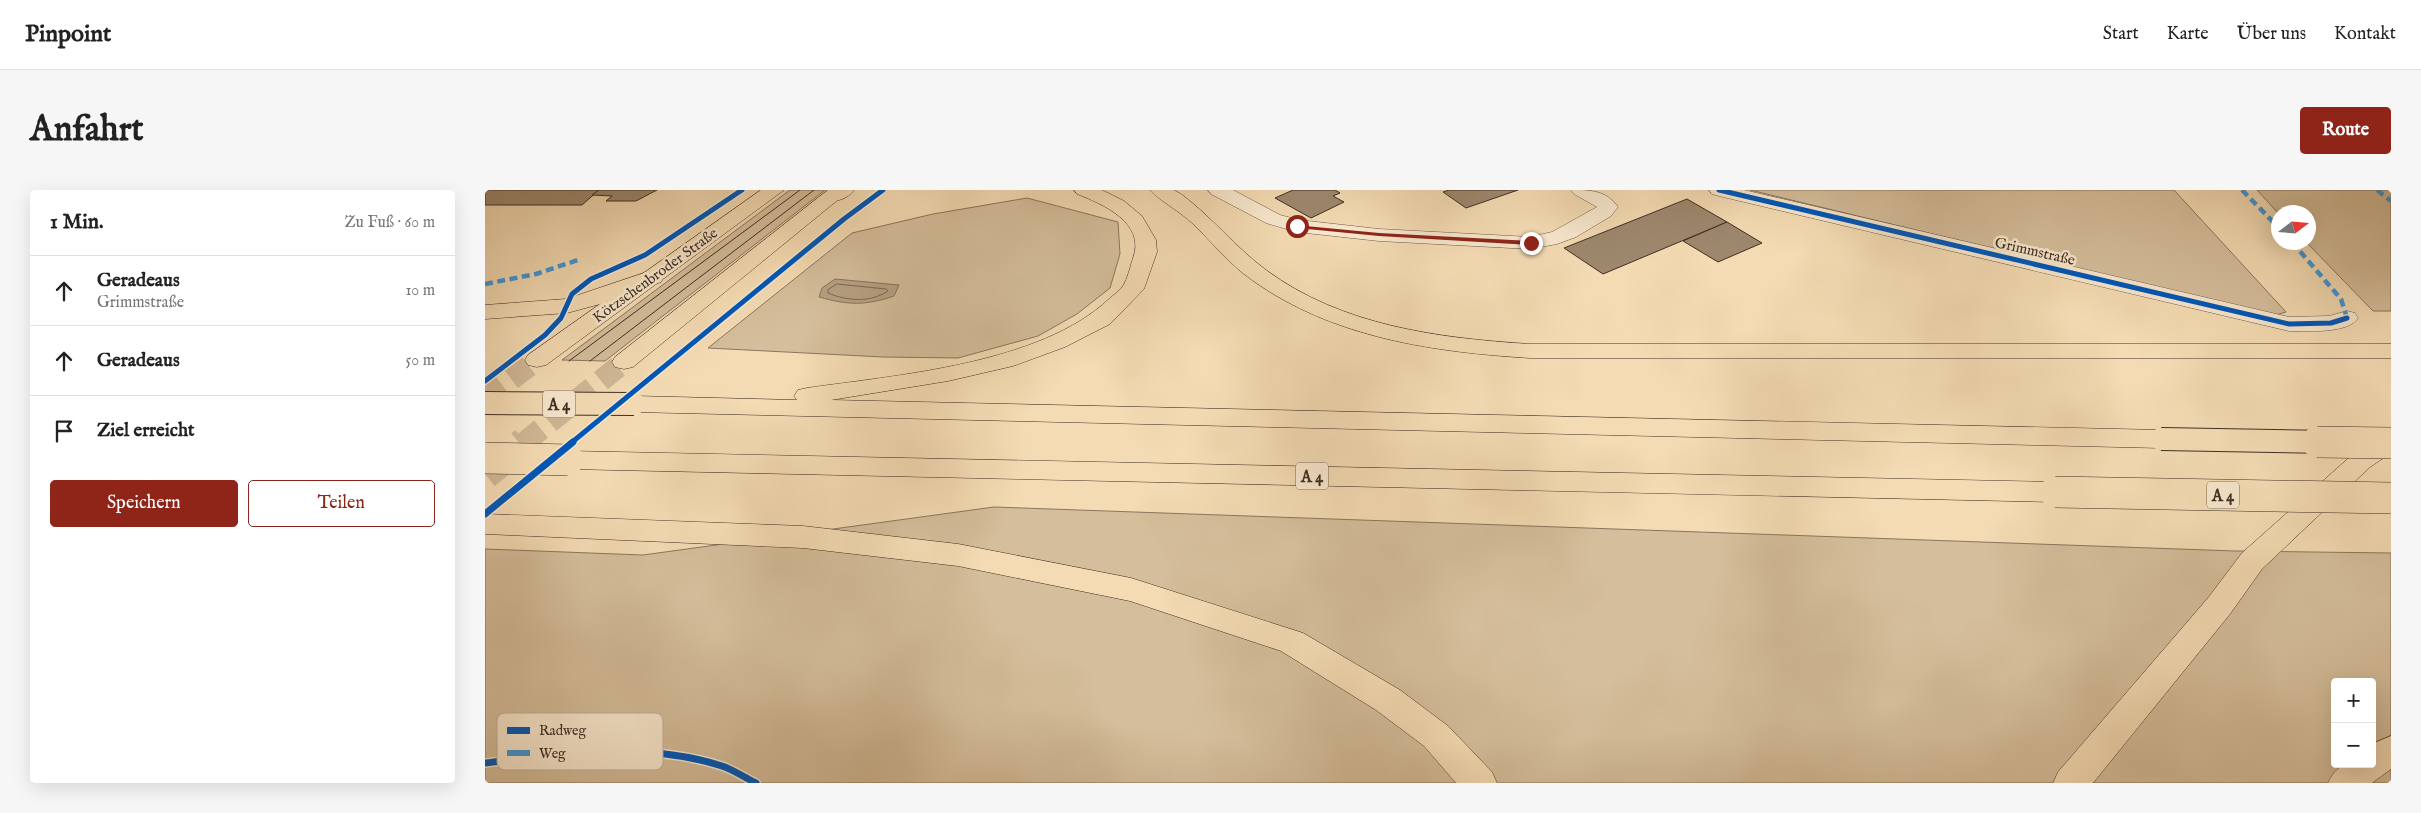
<!DOCTYPE html>
<html lang="de">
<meta charset="utf-8">
<style>
:root{--surface:#fff;--page:#f6f6f6;--text:#222;--muted:#767676;--line:#e0e0e0;--accent:#8f2418}
body{margin:0;font-family:"IM FELL English",serif;background:var(--page);color:var(--text)}
.controls{position:absolute;right:15px;bottom:15px;display:grid;overflow:hidden;border-radius:5px;box-shadow:0 5px 20px #0002}
.controls button{width:45px;height:45px;display:grid;place-items:center;padding:0;border:0;border-bottom:1px solid var(--line);background:var(--surface);color:var(--text);font:25px sans-serif}
.compass{position:absolute;left:1786px;top:15px;width:45px;height:45px;border-radius:50%;background:var(--surface);box-shadow:0 5px 20px #0002;rotate:74deg}
.stop{position:absolute;width:15px;height:15px;margin:-11px;border:4px solid #8f2418;border-radius:50%;background:#fff}
.stop.end{background:#8f2418;border-color:#fff;box-shadow:0 1px 5px #0008}
.list{margin:0;padding:0;list-style:none}
h2{display:flex;justify-content:space-between;align-items:center;height:65px;margin:0;padding:0 20px;font-size:21px}
h2 small{font-size:16px;font-weight:400;color:var(--muted)}
.list li{display:grid;grid-template-columns:32px 1fr auto;gap:15px;align-items:center;box-sizing:border-box;height:70px;padding:0 20px;border-top:1px solid var(--line)}
.list b{display:block;font-size:19px;white-space:nowrap}
.list p{margin:0;font-size:16px;white-space:nowrap;color:var(--muted)}
.list em{font-size:16px;font-style:normal;color:var(--muted)}
.actions{display:flex;gap:10px;padding:15px 20px}
.actions a{flex:1;padding:11px 0;border:1px solid var(--accent);border-radius:5px;text-align:center;font-size:18px;color:var(--accent)}
.actions .main{background:var(--accent);color:#fff}
.icon{flex:none;width:28px;height:28px;fill:none;stroke:currentColor;stroke-width:2;stroke-linecap:round;stroke-linejoin:round}
.map{position:relative;flex:none;width:1906px;height:593px;overflow:hidden;border-radius:5px}
header{display:flex;align-items:center;gap:30px;box-sizing:border-box;height:70px;padding:0 25px;background:var(--surface);border-bottom:1px solid var(--line)}
header strong{font-size:24px}
nav{display:flex;gap:28px;margin-inline-start:auto;font-size:18px}
.intro{display:flex;align-items:center;justify-content:space-between;box-sizing:border-box;height:120px;padding:0 30px}
h1{margin:0;font-size:35px}
.button{padding:12px 22px;border-radius:5px;background:var(--accent);color:#fff;font-size:18px;font-weight:700}
main{display:flex;gap:30px;padding:0 30px}
aside{flex:1;background:var(--surface);border-radius:5px;box-shadow:0 5px 20px #0002}
.map>svg:first-child{display:block}
.green{fill:#d5be9b;stroke:#8a7660;fill-rule:evenodd}
.water{fill:#b6a082;stroke:#86725c}
.lines{fill:none;stroke-linecap:round;stroke-linejoin:round}
.shore{stroke:#7a6753;stroke-width:1}
.building{fill:#9d886e;stroke:#3f2e24}
.major-tunnel-far1{stroke:#d0b896;stroke-width:22;stroke-dasharray:22 11;stroke-linecap:butt}
.major-tunnel{stroke:#d0b896;stroke-width:31;stroke-dasharray:31 15;stroke-linecap:butt}
.minor-casing{stroke:#6c5948;stroke-width:1}
.major-casing{stroke:#3f2e24;stroke-width:1}
.highway-casing{stroke:#3f2e24;stroke-width:1}
.minor{fill:#f8e8ce;fill-rule:evenodd}
.major{fill:#f4dbb3;fill-rule:evenodd}
.highway{fill:#f4dbb3;fill-rule:evenodd}
.tram{stroke:#3f2e24;stroke-width:1}
.highway-bridge-far1-casing{stroke:#3f2e24;stroke-width:24;stroke-linecap:butt}
.highway-bridge-casing{stroke:#3f2e24;stroke-width:32;stroke-linecap:butt}
.highway-bridge-far1{stroke:#f4dbb3;stroke-width:22}
.highway-bridge{stroke:#f4dbb3;stroke-width:31}
.quiet{stroke:#3f97d6;stroke-width:4.5;stroke-dasharray:8 4.5;stroke-linecap:butt}
.cycleway-far1-casing{stroke:#f8e8ce;stroke-width:8}
.cycleway-casing{stroke:#f8e8ce;stroke-width:10}
.cycleway-far1{stroke:#0057b8;stroke-width:5}
.cycleway{stroke:#0057b8;stroke-width:7}
.route{fill:#8f2418}
.labels{text-anchor:middle;stroke-width:5;stroke-linejoin:round;paint-order:stroke}
.far-street-label{font-size:15px;fill:#3f2e24;stroke:#f8e8ce}
.shield{fill:#f8e8ce;stroke:#766657;stroke-width:1}
.shield-label{font-size:16px;font-weight:bold;fill:#3f2e24}
.key{fill:#f8e8ce;stroke:#c0b09b;stroke-width:1}
.key-label{font-size:14px;fill:#3f2e24}
</style>
<header>
<strong>Pinpoint</strong>
<nav><a>Start</a><a>Karte</a><a>Über uns</a><a>Kontakt</a></nav>
</header>
<div class="intro"><h1>Anfahrt</h1><a class="button">Route</a></div>
<main>
<aside>
<h2>1 Min.<small>Zu Fuß · 60 m</small></h2>
<ul class="list">
<li><svg class="icon" aria-label="ahead" viewBox="0 0 24 24"><path d="M12 20V5M6 11l6-6 6 6"/></svg><div><b>Geradeaus</b><p>Grimmstraße</p></div><em>10 m</em></li>
<li><svg class="icon" aria-label="ahead" viewBox="0 0 24 24"><path d="M12 20V5M6 11l6-6 6 6"/></svg><div><b>Geradeaus</b></div><em>50 m</em></li>
<li><svg class="icon" aria-label="arrive" viewBox="0 0 24 24"><path d="M6 21V4h12l-3 4 3 4H6"/></svg><div><b>Ziel erreicht</b></div></li>
</ul>
<div class="actions"><a class="main">Speichern</a><a>Teilen</a></div>
</aside>
<div class="map">
<svg width="1906" height="593" viewBox="0 0 1906 593">
<rect width="100%" height="100%" fill="#f4dbb3"/>
<filter id="stains"><feTurbulence type="fractalNoise" baseFrequency=".004" numOctaves="4"/><feColorMatrix values="0 0 0 0 .2 0 0 0 0 .09 0 0 0 0 .02 0 0 0 .5 -.17"/></filter>
<radialGradient id="worn" r=".72"><stop offset=".6" stop-color="#630" stop-opacity="0"/><stop offset="1" stop-color="#630" stop-opacity=".3"/></radialGradient>
<g class="green">
<polygon points="305,0 340,0 120,171 77,170"/>
<polygon points="1265,0 1689,0 1801,122 1787,126"/>
<polygon points="1772,0 1906,0 1906,121 1888,121 1822,53 1824,22 1793,23"/>
<polygon points="542,8 633,32 635,64 625,98 592,124 553,146 473,168 398,167 223,158 367,43 448,24"/>
<path d="M509 317 1750 361 1906 363V593H0V359L158 365ZM1850 492H1887V574H1850Z"/>
</g>
<path class="water" d="M350 89 414 95 409 106C380 116 363 115 334 107L337 98Z"/>
<g class="lines">
<path class="shore" d="M352 94 401 99 403 101C385 113 362 111 343 103V100Z"/>
</g>
<g class="building">
<polygon points="0,0 114,0 97,15 0,15"/>
<polygon points="114,0 172,0 151,11 121,11 127,6 107,5"/>
<polygon points="808,0 850,0 855,3 848,6 859,12 826,28 790,8"/>
<polygon points="964,0 1033,0 981,18 958,2"/>
<polygon points="1202,9 1242,32 1118,84 1079,58"/>
<polygon points="1242,32 1277,53 1233,72 1198,51"/>
</g>
<g class="lines">
<g class="major-tunnel-far1">
<polyline points="0,209 52,170"/>
<polyline points="39,253 139,172"/>
</g>
<polyline class="major-tunnel" points="0,284 40,252"/>
<g class="minor-casing">
<g id="minor">
<path d="M723 0H748L795 25 814 30 894 39 1045 47 1067 42 1112 17 1089 4 1086 0C1105 0 1121 0 1133 17L1126 26 1091 47 1072 54 1045 59 894 51 812 42 781 33 726 4Z"/>
<path d="M1224 0H1259L1804 127 1844 126 1862 121 1870 123 1873 128C1863 144 1822 141 1804 141L1234 6 1227 4Z"/>
</g>
</g>
<g class="major-casing">
<g id="major">
<polygon points="276,0 299,0 61,175 52,177 43,175 40,170 43,165"/>
<polygon points="343,0 365,0 148,177 139,179 130,177 127,172 130,167"/>
</g>
</g>
<g class="highway-casing">
<g id="highway">
<path d="M344 0H369C363 9 350 13 340 10L337 6Z"/>
<path d="M589 0H617L639 11 657 26 671 50 672 62 659 99 625 134 580 157 528 176 463 191 346 210 1676 240 1685 243 1689 249 1685 255 1676 258 149 222 140 220 136 214 140 208 149 206 312 210 309 206 313 200 322 198C413 185 555 174 624 109 628 105 635 101 638 96 643 88 645 77 648 68 661 33 618 14 592 4Z"/>
<path d="M665 0H689L696 4C727 27 750 57 781 80 857 136 953 148 1045 154H1906V168H1045C949 162 848 148 767 90 744 74 727 52 707 33 697 23 671 8 665 0Z"/>
<polygon points="168,80 176,82 179,87 176,92 119,113 82,123 0,129 0,115 81,109"/>
<polygon points="1906,241 1906,263 1885,277 1777,379 1745,424 1608,593 1568,593 1573,582 1723,408 1757,363 1867,265 1897,244"/>
<polygon points="83,261 1570,292 1580,295 1584,302 1580,309 1570,312 83,279 74,276 70,270 74,264"/>
<polygon points="0,324 318,336 473,354 646,388 818,443 915,500 963,536 1007,582 1012,593 971,593 939,556 891,520 796,461 645,411 473,376 318,358 0,344"/>
<path d="M1906 546V579L1887 593H1843C1854 570 1865 574 1887 574V554Z"/>
</g>
</g>
<use href="#minor" class="minor"/>
<use href="#major" class="major"/>
<use href="#highway" class="highway"/>
<g class="tram">
<polyline points="84,171 315,0"/>
<polyline points="105,171 329,0"/>
</g>
<g class="highway-bridge-far1-casing">
<g id="highway-bridge-far1">
<polyline points="0,213 149,214"/>
<polyline points="1676,249 1904,253"/>
</g>
</g>
<g class="highway-bridge-casing">
<g id="highway-bridge">
<polyline points="1832,252 1906,253"/>
<polyline points="0,268 83,270"/>
<polyline points="1570,302 1906,308"/>
</g>
</g>
<use href="#highway-bridge-far1" class="highway-bridge-far1"/>
<use href="#highway-bridge" class="highway-bridge"/>
<g class="quiet">
<polyline points="1757,0 1794,38"/>
<polyline points="1892,0 1906,11"/>
<polyline points="1807,52 1856,109 1862,128"/>
<polyline points="0,94 51,84 93,70"/>
</g>
<g class="cycleway-far1-casing">
<g id="cycleway-far1">
<polyline points="1234,0 1804,134 1846,133 1862,128"/>
<polyline points="0,191 60,145 76,128 87,104 106,89 160,65 257,0"/>
<polyline points="86,253 359,29 398,0"/>
</g>
</g>
<g class="cycleway-casing">
<g id="cycleway">
<polyline points="0,324 88,252"/>
<path d="M0 573C78 564 160 551 237 576 249 580 260 588 271 593"/>
</g>
</g>
<use href="#cycleway-far1" class="cycleway-far1"/>
<use href="#cycleway" class="cycleway"/>
</g>
<polygon class="route" points="810,35 894,43 1046,51 1049,53 1046,55 894,46 812,38"/>
<g class="labels">
<g class="far-street-label">
<text transform="translate(1550 61) rotate(13)" y="5">Grimmstraße</text>
<text transform="translate(170 85) rotate(-36)" y="5">Kötzschenbroder Straße</text>
</g>
<g class="shield">
<rect x="58" y="200.5" width="32" height="27" rx="4"/>
<rect x="811" y="272.5" width="32" height="27" rx="4"/>
<rect x="1722" y="291.5" width="32" height="27" rx="4"/>
</g>
<g class="shield-label">
<text x="74" y="220">A 4</text>
<text x="827" y="292">A 4</text>
<text x="1738" y="311">A 4</text>
</g>
</g>
<rect x="12" y="523" width="166" height="57" rx="8" class="key"/>
<rect x="22" y="537" width="23" height="7" fill="#0057b8"/>
<rect x="22" y="560" width="23" height="6" fill="#3f97d6"/>
<g class="key-label">
<text x="54" y="545">Radweg</text>
<text x="54" y="568">Weg</text>
</g>
<rect width="100%" height="100%" filter="url(#stains)"/>
<rect width="100%" height="100%" fill="url(#worn)"/>
</svg>
<div class="controls">
<button>+</button>
<button>−</button>
</div>
<svg class="compass" viewBox="-18 -18 36 36"><path d="M0-13l5 13h-10z" fill="#e53935"/><path d="M0 13l5-13h-10z" fill="#767676"/></svg>
<div class="stop" style="left:812px;top:36px"></div>
<div class="stop end" style="left:1046px;top:53px"></div>
</div>
</main>
